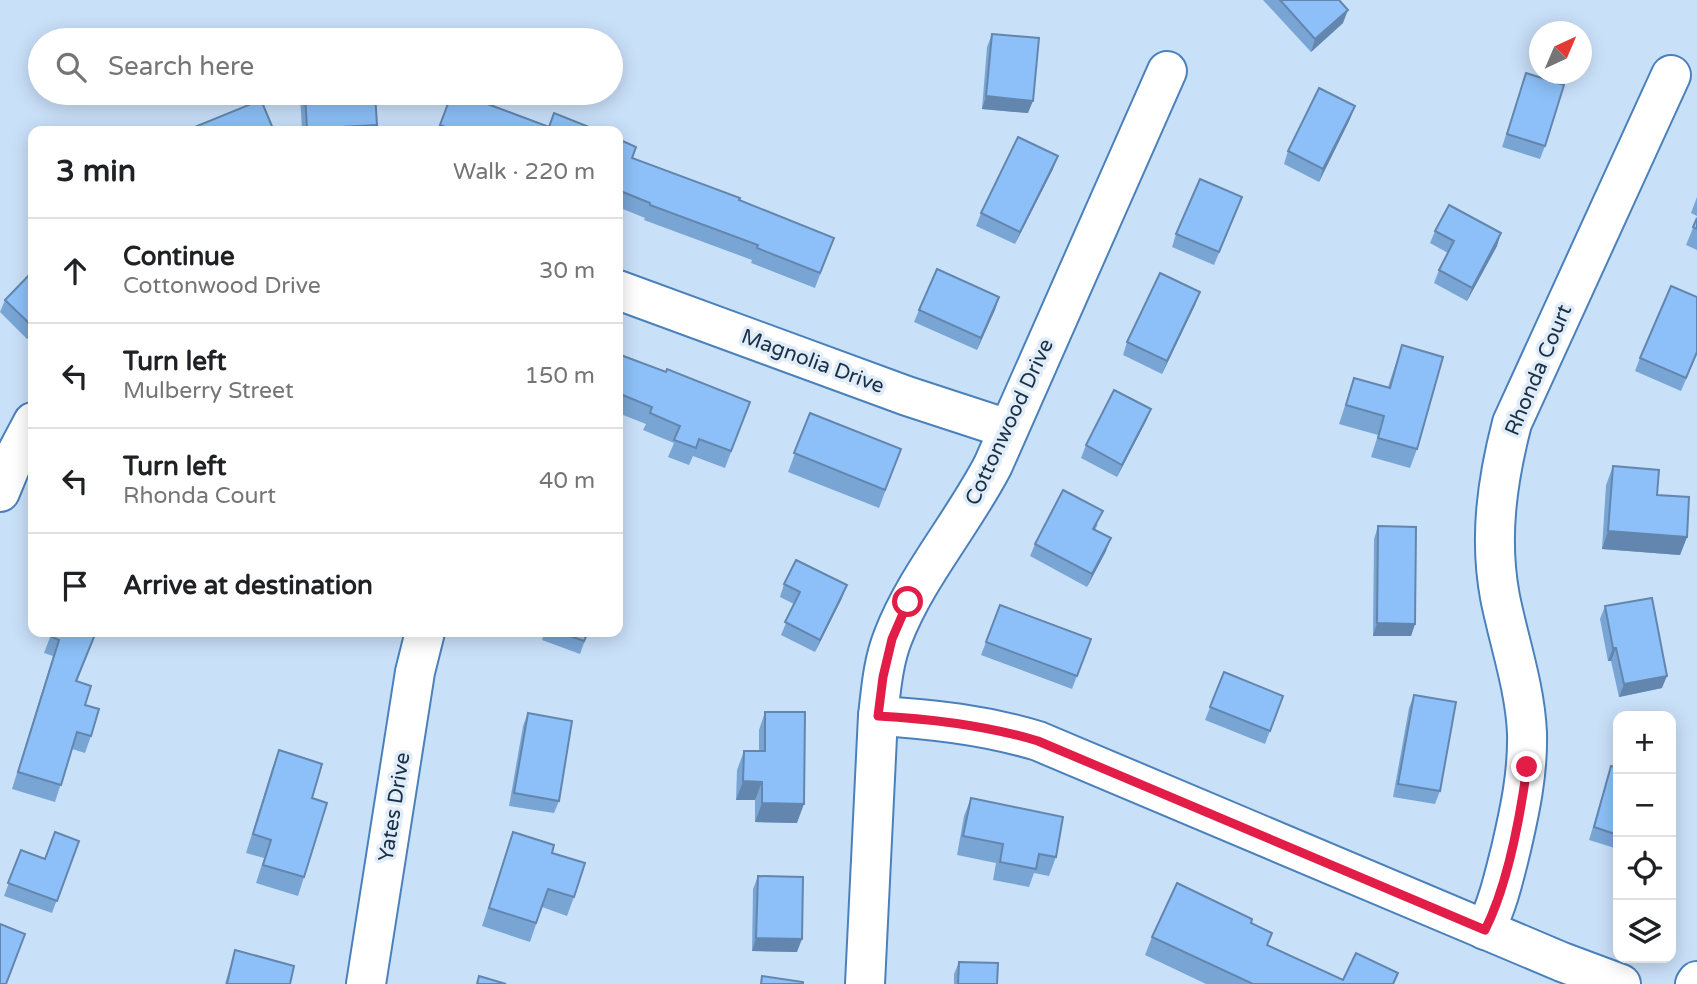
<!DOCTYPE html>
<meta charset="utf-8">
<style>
:root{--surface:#fff;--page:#f6f6f6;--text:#202124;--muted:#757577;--line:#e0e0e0}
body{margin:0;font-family:"Varela Round",sans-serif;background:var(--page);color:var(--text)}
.controls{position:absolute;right:21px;bottom:21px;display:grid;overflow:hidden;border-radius:14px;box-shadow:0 4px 18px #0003}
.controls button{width:63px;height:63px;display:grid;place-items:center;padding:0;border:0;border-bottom:2px solid var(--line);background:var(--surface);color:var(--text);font:35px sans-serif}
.compass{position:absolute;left:1529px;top:21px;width:63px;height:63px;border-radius:50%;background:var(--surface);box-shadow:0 4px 18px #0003;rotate:44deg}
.stop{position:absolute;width:21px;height:21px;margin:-16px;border:5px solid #e11d48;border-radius:50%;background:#fff}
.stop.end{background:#e11d48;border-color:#fff;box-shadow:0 2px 7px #0008}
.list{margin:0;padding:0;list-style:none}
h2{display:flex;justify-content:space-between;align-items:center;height:91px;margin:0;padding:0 28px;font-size:30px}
h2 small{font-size:23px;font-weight:400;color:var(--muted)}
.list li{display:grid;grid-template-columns:46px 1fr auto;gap:21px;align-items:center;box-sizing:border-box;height:105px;padding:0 28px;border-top:2px solid var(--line)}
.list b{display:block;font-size:26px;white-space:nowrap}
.list p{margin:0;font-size:23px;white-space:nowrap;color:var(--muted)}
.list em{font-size:23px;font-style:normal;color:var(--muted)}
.icon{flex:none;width:38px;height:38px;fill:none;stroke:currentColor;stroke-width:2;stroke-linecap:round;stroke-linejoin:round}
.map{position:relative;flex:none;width:1697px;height:984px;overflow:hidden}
.search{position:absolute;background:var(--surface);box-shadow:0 4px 18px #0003;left:28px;top:28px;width:595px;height:77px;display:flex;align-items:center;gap:18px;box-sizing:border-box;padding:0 24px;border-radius:38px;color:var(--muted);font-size:26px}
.panel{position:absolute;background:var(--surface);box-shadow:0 4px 18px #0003;left:28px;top:126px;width:595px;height:511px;border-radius:14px}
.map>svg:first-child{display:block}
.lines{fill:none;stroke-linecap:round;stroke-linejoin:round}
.minor-casing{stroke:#4b81bb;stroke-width:42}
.major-casing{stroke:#4b81bb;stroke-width:42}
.minor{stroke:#fff;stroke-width:38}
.major{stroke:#fff;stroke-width:38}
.wall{fill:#79a5d5}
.shaded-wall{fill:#6386ae}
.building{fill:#8dc0f8;stroke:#6386ae;stroke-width:2}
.route{stroke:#e11d48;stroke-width:9}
.labels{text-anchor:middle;stroke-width:7;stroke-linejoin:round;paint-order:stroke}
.street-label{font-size:21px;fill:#182f47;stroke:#e0ecf8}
</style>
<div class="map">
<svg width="1697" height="984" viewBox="0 0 1697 984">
<rect width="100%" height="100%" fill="#c9e0f9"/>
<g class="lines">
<g class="minor-casing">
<g id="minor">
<polyline points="618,290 907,396 1008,429"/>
<polyline points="0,492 14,458 33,422"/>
<path d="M878 716C933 719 985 725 1038 741L1562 962 1621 984"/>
<path d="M1485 930C1498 904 1504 877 1511 849 1520 810 1528 773 1527 733 1525 687 1509 642 1500 597 1489 538 1497 481 1512 423L1671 75"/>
<polyline points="366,984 415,672 425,632"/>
<path d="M865 984 878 716C881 690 883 662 893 637 916 577 963 523 993 465L1167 71"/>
</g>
</g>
<g class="major-casing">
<polyline id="major" points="1695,984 1697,981"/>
</g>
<use href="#minor" class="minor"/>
<use href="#major" class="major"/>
</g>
<g class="wall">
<polygon points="1263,0 1339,0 1343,23 1311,52"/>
<polygon points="992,34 1028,113 982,109 987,47"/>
<polygon points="1526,73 1545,146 1540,159 1502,147"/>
<polygon points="300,93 375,93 374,131 302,131"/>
<polygon points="452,93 549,127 599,131 437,131"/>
<polygon points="1355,106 1350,119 1319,182 1284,164 1288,151"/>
<polygon points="618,139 632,158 834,238 815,288 751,263 752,260 644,220 645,218 618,207"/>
<polygon points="1053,169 1015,244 976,226 981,213"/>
<polygon points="1697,197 1697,216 1691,213"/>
<polygon points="1237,210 1214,265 1172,247 1176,234"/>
<polygon points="1697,218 1697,250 1686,245"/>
<polygon points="1435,231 1497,246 1467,301 1434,283 1439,270 1448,253 1430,243"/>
<polygon points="33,271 33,333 27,339 0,312 5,300"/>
<polygon points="1200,292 1195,305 1162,374 1123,355 1127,342"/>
<polygon points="999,297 977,350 914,322 919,310"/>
<polygon points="1402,345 1417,449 1410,468 1371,457 1378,435 1339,424 1354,378 1388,387"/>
<polygon points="618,354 750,402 725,468 693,456 689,465 668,457 674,443 643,430 646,424 618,413"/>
<polygon points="1697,354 1681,391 1635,371 1640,358"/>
<polygon points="1151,409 1146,421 1117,477 1081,458 1086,445"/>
<polygon points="810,413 901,449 879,508 788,472"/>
<polygon points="1613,466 1657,495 1687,537 1680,555 1602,549 1606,485"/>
<polygon points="1098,524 1095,530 1106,551 1087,587 1030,556 1035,544"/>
<polygon points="1378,526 1415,624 1411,636 1373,636 1374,539"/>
<polygon points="784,584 842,598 815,652 781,635 794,604 780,597"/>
<polygon points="1000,605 1091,639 1072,689 981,655"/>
<polygon points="1605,606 1662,688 1619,697 1611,661 1608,661 1600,619"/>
<polygon points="52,632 96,632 77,681 85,705 91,736 85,753 72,749 55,802 12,789 53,656 44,653"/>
<polygon points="545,632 588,632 580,654 542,640"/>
<polygon points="1224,672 1283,696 1265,744 1205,720"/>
<polygon points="1414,695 1440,791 1435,804 1393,797 1409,708"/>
<polygon points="765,712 797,823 755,822 755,800 736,800 737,770 744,751 759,751 759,730"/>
<polygon points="528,713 559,801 554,813 509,806 523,726"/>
<polygon points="279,750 312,798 304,877 298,896 256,883 264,858 246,853 272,769"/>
<polygon points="1611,766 1618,768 1618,849 1589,840"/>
<polygon points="971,798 1056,857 1049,876 1034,873 1029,887 993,880 996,863 957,855 964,816"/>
<polygon points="513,832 552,853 574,897 567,916 542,907 530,942 482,926"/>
<polygon points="79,841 52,913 4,896 21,850 45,859"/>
<polygon points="758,876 797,952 752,951 753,889"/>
<polygon points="1251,923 1268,945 1343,980 1394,984 1206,984 1145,955 1152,937"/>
<polygon points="235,950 290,984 225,984"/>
<polygon points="959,962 997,984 954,984 954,974"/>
</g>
<g class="shaded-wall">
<polygon points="1348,10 1343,23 1311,52 1315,39"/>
<polygon points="986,96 1033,101 1028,113 982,109"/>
<polygon points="1355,106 1350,119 1319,182 1323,169"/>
<polygon points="377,125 374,131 306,131 307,129"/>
<polygon points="1058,156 1053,169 1015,244 1020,232"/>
<polygon points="1501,233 1497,246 1467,301 1472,288"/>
<polygon points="1200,292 1195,305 1162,374 1167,361"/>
<polygon points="999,297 995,310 977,350 981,338"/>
<polygon points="33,324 33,333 27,339 32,326"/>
<polygon points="1151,409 1146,421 1117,477 1122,465"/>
<polygon points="1608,531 1687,537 1680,555 1602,549"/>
<polygon points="1111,538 1106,551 1087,587 1092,574"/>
<polygon points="847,585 842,598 815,652 820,640"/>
<polygon points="1377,623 1415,624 1411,636 1373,636"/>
<polygon points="1613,648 1616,648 1611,661 1608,661"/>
<polygon points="1667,676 1662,688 1619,697 1624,684"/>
<polygon points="743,781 762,782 755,800 736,800"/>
<polygon points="762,803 804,804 797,823 755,822"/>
<polygon points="756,938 802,939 797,952 752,951"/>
</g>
<g class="building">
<polygon points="1280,0 1339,0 1348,10 1315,39"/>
<polygon points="992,34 1039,38 1033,101 986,96"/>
<polygon points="1526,73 1564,85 1545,146 1507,134"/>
<polygon points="1319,88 1355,106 1323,169 1288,151"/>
<polygon points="305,93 375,93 377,125 307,129"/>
<polygon points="452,93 458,93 549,127 554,113 599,131 456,131 440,125"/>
<polygon points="261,100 274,131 185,131"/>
<polygon points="1018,137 1058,156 1020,232 981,213"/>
<polygon points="618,139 636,147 632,158 740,198 739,200 834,238 820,273 757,248 758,245 650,205 650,203 618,190"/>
<polygon points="1200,179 1242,197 1219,252 1176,234"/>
<polygon points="1449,205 1501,233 1472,288 1439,270 1454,241 1435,231"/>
<polygon points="1697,218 1697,229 1693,227"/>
<polygon points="937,269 999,297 981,338 919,310"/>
<polygon points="33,271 33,324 32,326 5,300"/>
<polygon points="1160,273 1200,292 1167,361 1127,342"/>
<polygon points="1671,286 1697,297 1697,352 1686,378 1640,358"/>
<polygon points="1402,345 1443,357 1417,449 1378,438 1384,416 1346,405 1354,378 1390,388"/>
<polygon points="618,354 666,372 667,369 750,402 731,451 699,439 696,448 674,440 680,426 650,413 652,407 618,393"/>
<polygon points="1114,390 1151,409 1122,465 1086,445"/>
<polygon points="810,413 901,449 885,490 794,453"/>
<polygon points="1613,466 1659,470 1657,495 1689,497 1687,537 1608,531"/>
<polygon points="1063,490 1103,511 1093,529 1111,538 1092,574 1035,544"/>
<polygon points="1378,526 1416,527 1415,624 1377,623"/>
<polygon points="796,560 847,585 820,640 785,622 800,592 784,584"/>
<polygon points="1652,598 1667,676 1624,684 1616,648 1613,648 1605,606"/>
<polygon points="1000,605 1091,639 1077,676 986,642"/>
<polygon points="52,632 96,632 76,681 91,686 85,705 99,709 91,736 77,732 61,785 18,772 59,640 50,636"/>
<polygon points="559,632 588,632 584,641"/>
<polygon points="1224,672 1283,696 1270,731 1210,707"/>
<polygon points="1414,695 1456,702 1440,791 1398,784"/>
<polygon points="765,712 805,712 804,804 762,803 762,782 743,781 744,751 765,751"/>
<polygon points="528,713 572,721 559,801 514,793"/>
<polygon points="279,750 322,764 312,798 327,803 304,877 263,865 271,840 253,834"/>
<polygon points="1611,766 1618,768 1618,835 1594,827"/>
<polygon points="971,798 1063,817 1056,857 1039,854 1036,869 1000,862 1003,844 963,836"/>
<polygon points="55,832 79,841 57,901 8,883 21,850 45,859"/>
<polygon points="513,832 554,845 552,853 585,863 574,897 548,889 536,923 489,908"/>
<polygon points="758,876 803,877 802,939 756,938"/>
<polygon points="1177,883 1252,919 1251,923 1272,933 1267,945 1343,980 1356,953 1398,973 1393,984 1253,984 1152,937"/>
<polygon points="0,924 25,934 6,984 0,984"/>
<polygon points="235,950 294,966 290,984 227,984"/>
<polygon points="959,962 998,963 997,984 958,984"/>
<polygon points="479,976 506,984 477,984"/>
<polygon points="762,976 803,982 803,984 761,984"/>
</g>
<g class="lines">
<path class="route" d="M908 602 892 639 883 677 878 716C933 719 985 725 1038 741L1485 930C1508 884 1520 818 1527 767"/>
</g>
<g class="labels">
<g class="street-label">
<text transform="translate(813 361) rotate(20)" y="7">Magnolia Drive</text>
<text transform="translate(1538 370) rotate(-67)" y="7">Rhonda Court</text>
<text transform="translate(1009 422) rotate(-65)" y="7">Cottonwood Drive</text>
<text transform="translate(394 807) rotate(-81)" y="7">Yates Drive</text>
</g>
</g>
</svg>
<div class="controls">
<button>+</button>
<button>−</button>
<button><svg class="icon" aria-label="locate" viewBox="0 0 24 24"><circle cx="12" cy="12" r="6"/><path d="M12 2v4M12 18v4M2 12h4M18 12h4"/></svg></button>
<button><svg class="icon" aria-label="layers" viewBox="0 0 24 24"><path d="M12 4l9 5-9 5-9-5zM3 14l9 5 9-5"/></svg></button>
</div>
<svg class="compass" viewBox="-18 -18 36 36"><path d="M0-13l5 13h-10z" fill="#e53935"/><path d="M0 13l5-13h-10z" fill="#757577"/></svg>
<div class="stop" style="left:908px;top:602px"></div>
<div class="stop end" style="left:1527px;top:767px"></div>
<div class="search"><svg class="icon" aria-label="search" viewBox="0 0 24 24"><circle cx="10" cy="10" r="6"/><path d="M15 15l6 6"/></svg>Search here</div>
<section class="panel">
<h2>3 min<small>Walk · 220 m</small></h2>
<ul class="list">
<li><svg class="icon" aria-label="ahead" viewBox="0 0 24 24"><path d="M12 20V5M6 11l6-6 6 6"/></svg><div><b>Continue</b><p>Cottonwood Drive</p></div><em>30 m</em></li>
<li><svg class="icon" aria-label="left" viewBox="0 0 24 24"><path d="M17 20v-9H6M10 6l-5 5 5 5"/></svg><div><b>Turn left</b><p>Mulberry Street</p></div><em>150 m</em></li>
<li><svg class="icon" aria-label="left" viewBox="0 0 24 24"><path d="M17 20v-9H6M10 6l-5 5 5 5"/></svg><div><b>Turn left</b><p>Rhonda Court</p></div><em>40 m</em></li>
<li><svg class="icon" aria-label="arrive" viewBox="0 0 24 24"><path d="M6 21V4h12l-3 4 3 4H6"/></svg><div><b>Arrive at destination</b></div></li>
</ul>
</section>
</div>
